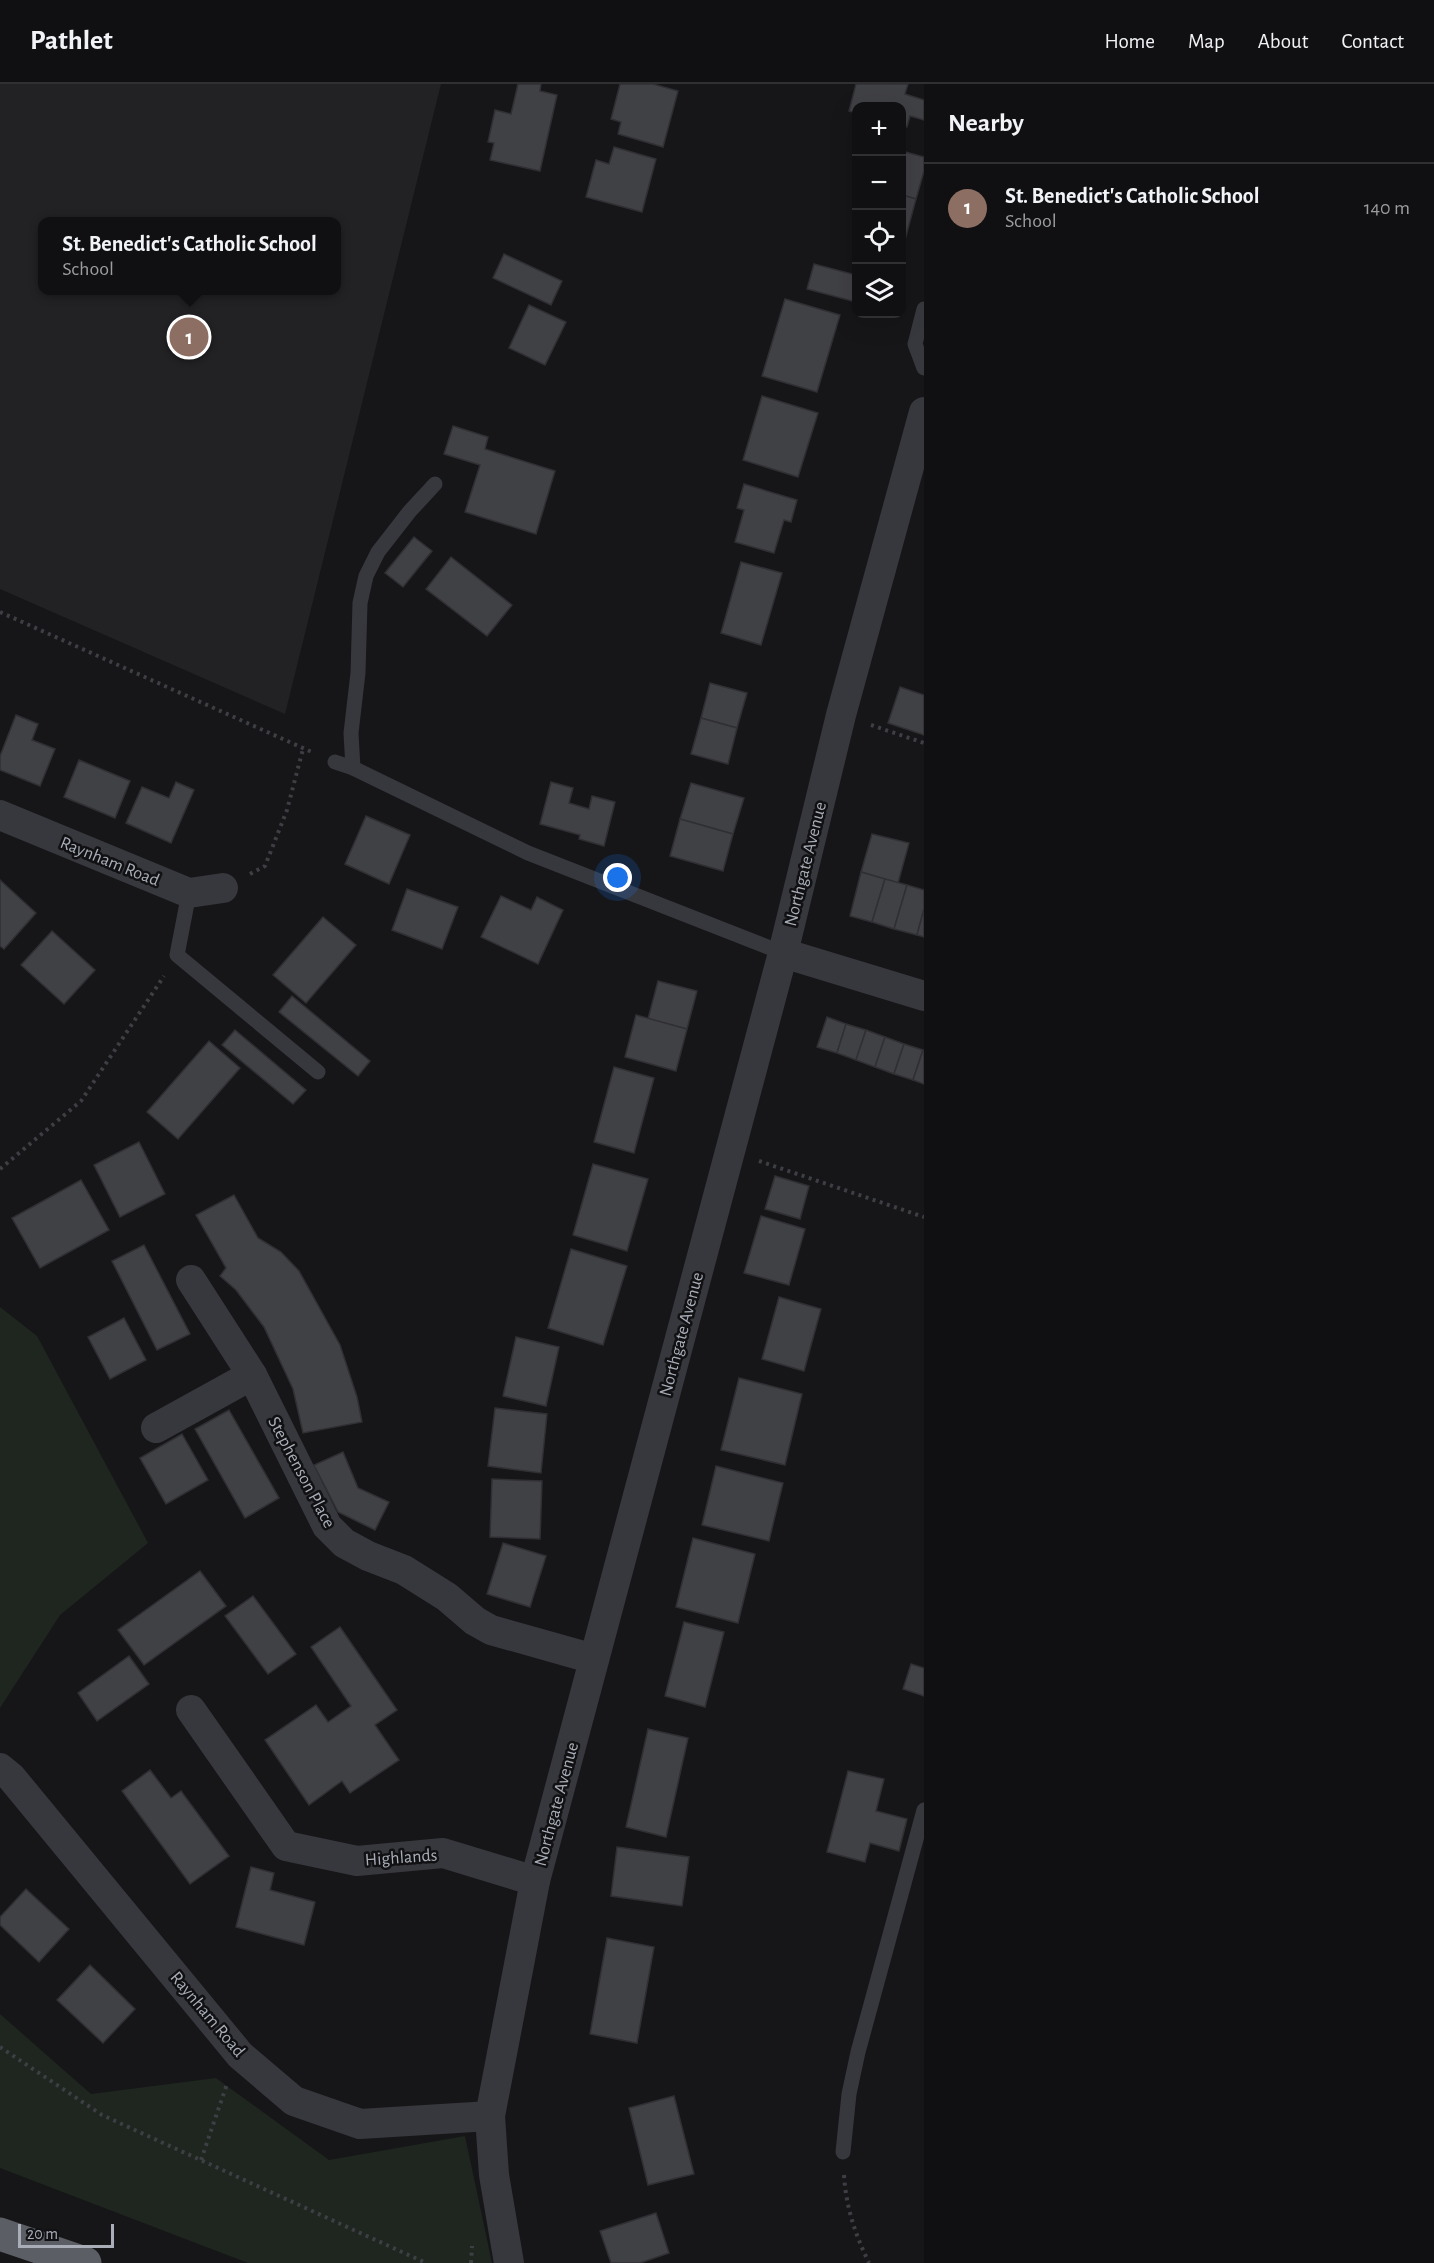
<!DOCTYPE html>
<meta charset="utf-8">
<style>
:root{--surface:#101012;--page:#1e1e20;--text:#f1f3f6;--muted:#9c9d9f;--line:#303032;--accent:#f2b134}
body{margin:0;font-family:"Alegreya Sans",sans-serif;background:var(--page);color:var(--text)}
.controls{position:absolute;right:18px;top:18px;display:grid;overflow:hidden;border-radius:12px;box-shadow:0 6px 24px #0002}
.controls button{width:54px;height:54px;display:grid;place-items:center;padding:0;border:0;border-bottom:2px solid var(--line);background:var(--surface);color:var(--text);font:30px sans-serif}
.scale{position:absolute;left:18px;bottom:15px;width:96px;box-sizing:border-box;padding-left:6px;border:3px solid #a8adb8;border-top:0;font-size:16px;line-height:21px;white-space:nowrap;color:#a8adb8;-webkit-text-stroke:4px #111113;paint-order:stroke}
.you{position:absolute;left:618px;top:794px;width:21px;height:21px;margin:-15px;border:4px solid #fff;border-radius:50%;background:#1a73e8;box-shadow:0 0 0 9px #1a73e833}
.badge{display:grid;place-items:center;width:39px;height:39px;border-radius:50%;background:var(--accent);color:#fff;font-size:20px;font-weight:700}
.pin{position:absolute;translate:-50% -50%;border:3px solid #fff;box-shadow:0 2px 6px #0006}
.popup{position:absolute;left:38px;top:133px;width:303px;height:78px;box-sizing:border-box;display:grid;place-content:center;border-radius:12px;background:var(--surface);filter:drop-shadow(0 2px 4px #0005);font-size:20px;white-space:nowrap;color:var(--muted)}
.popup b{font-size:22px;color:var(--text)}
.popup::after{content:'';position:absolute;left:50%;top:100%;margin-left:-12px;border:12px solid transparent;border-top-color:var(--surface)}
.list{margin:0;padding:0;list-style:none}
h2{display:flex;justify-content:space-between;align-items:center;height:78px;margin:0;padding:0 24px;font-size:26px}
h2 small{font-size:20px;font-weight:400;color:var(--muted)}
.list li{display:grid;grid-template-columns:39px 1fr auto;gap:18px;align-items:center;box-sizing:border-box;height:90px;padding:0 24px;border-top:2px solid var(--line)}
.list b{display:block;font-size:22px;white-space:nowrap}
.list p{margin:0;font-size:20px;white-space:nowrap;color:var(--muted)}
.list em{font-size:20px;font-style:normal;color:var(--muted)}
.icon{flex:none;width:33px;height:33px;fill:none;stroke:currentColor;stroke-width:2;stroke-linecap:round;stroke-linejoin:round}
.map{position:relative;flex:none;width:924px;height:2179px;overflow:hidden}
header{display:flex;align-items:center;gap:36px;box-sizing:border-box;height:84px;padding:0 30px;background:var(--surface);border-bottom:2px solid var(--line)}
header strong{font-size:28px}
nav{display:flex;gap:33px;margin-inline-start:auto;font-size:21px}
main{display:flex}
aside{flex:1;background:var(--surface)}
.map>svg:first-child{display:block}
.built{fill:#222225;fill-rule:evenodd}
.green{fill:#1e261f}
.building{fill:#404145;stroke:#303034;stroke-width:1.5}
.lines{fill:none;stroke-linecap:round;stroke-linejoin:round}
.path{stroke:#3d3f44;stroke-width:4;stroke-dasharray:3 4.5;stroke-linecap:butt}
.service{stroke:#37383d;stroke-width:15}
.minor{stroke:#37383d;stroke-width:30}
.trunk{stroke:#5b5e65;stroke-width:33}
.labels{text-anchor:middle;stroke-width:5;stroke-linejoin:round;paint-order:stroke}
.street-label{font-size:18px;fill:#a8adb8;stroke:#111113}
</style>
<header>
<strong>Pathlet</strong>
<nav><a>Home</a><a>Map</a><a>About</a><a>Contact</a></nav>
</header>
<main>
<div class="map">
<svg width="924" height="2179" viewBox="0 0 924 2179">
<rect width="100%" height="100%" fill="#161618"/>
<path class="built" d="M0 0H441L285 630 0 505ZM42 138H336V206H42Z"/>
<g class="green">
<polygon points="0,1223 37,1252 148,1459 60,1531 0,1624"/>
<polygon points="0,1930 91,2010 216,1994 329,2076 465,2052 492,2179 248,2179 0,2084"/>
</g>
<g class="building">
<polygon points="518,0 541,0 540,7 557,11 540,87 490,76 494,59 488,58 495,26 511,30"/>
<polygon points="620,0 653,0 678,7 663,63 618,50 621,38 611,35"/>
<polygon points="856,0 908,0 905,10 924,16 924,36 910,32 907,43 902,42 902,22 856,22 856,29 849,27"/>
<polygon points="614,63 656,75 642,128 586,113 596,76 609,80"/>
<polygon points="902,67 924,73 924,87 916,115 902,111"/>
<polygon points="902,111 916,115 905,156 902,155"/>
<polygon points="504,170 562,197 551,221 493,194"/>
<polygon points="814,180 856,191 856,218 807,205"/>
<polygon points="785,215 840,231 817,308 762,292"/>
<polygon points="529,221 566,238 545,281 509,264"/>
<polygon points="762,312 818,329 798,393 743,376"/>
<polygon points="453,342 488,353 485,365 555,387 536,450 465,428 480,381 444,370"/>
<polygon points="744,400 797,416 791,438 784,436 774,469 735,458 744,426 737,424"/>
<polygon points="414,453 432,467 403,503 385,489"/>
<polygon points="451,473 512,521 487,552 426,505"/>
<polygon points="741,478 782,489 761,561 721,549"/>
<polygon points="710,599 747,609 737,644 701,634"/>
<polygon points="900,603 924,611 924,651 888,639"/>
<polygon points="16,631 38,640 32,656 55,665 40,702 0,686 0,672"/>
<polygon points="701,634 737,644 728,680 691,670"/>
<polygon points="79,676 130,697 115,734 64,713"/>
<polygon points="176,698 194,706 171,759 126,739 142,703 169,714"/>
<polygon points="551,698 573,704 569,719 589,725 592,712 615,718 604,762 579,755 580,751 540,740"/>
<polygon points="691,699 744,714 733,750 680,735"/>
<polygon points="366,732 410,751 389,800 345,780"/>
<polygon points="680,735 733,750 723,787 670,772"/>
<polygon points="872,750 909,759 898,799 861,788"/>
<polygon points="861,788 885,795 872,838 850,832"/>
<polygon points="885,795 907,801 894,845 872,838"/>
<polygon points="0,796 36,829 4,865 0,862"/>
<polygon points="907,801 924,806 924,825 917,851 894,845"/>
<polygon points="407,805 458,823 442,865 392,846"/>
<polygon points="501,812 531,826 537,813 563,826 538,880 481,853"/>
<polygon points="924,825 924,853 917,851"/>
<polygon points="323,833 356,861 306,919 273,891"/>
<polygon points="52,847 95,886 64,920 21,881"/>
<polygon points="658,897 697,907 687,945 648,935"/>
<polygon points="292,912 370,977 358,992 279,928"/>
<polygon points="636,931 687,945 676,987 625,973"/>
<polygon points="827,933 846,940 837,969 817,963"/>
<polygon points="846,940 866,946 856,976 837,969"/>
<polygon points="235,946 306,1006 293,1020 222,961"/>
<polygon points="866,946 885,953 875,983 856,976"/>
<polygon points="885,953 904,960 894,990 875,983"/>
<polygon points="209,957 240,984 178,1055 147,1028"/>
<polygon points="904,960 923,966 913,996 894,990"/>
<polygon points="923,966 924,967 924,1000 913,996"/>
<polygon points="614,983 654,994 634,1069 594,1058"/>
<polygon points="139,1058 165,1110 120,1133 94,1081"/>
<polygon points="593,1080 648,1095 627,1167 573,1151"/>
<polygon points="775,1092 809,1102 800,1135 765,1125"/>
<polygon points="81,1096 109,1146 40,1184 12,1134"/>
<polygon points="234,1111 258,1154 281,1168 299,1187 340,1261 357,1313 362,1338 303,1349 293,1305 264,1243 236,1206 220,1192 226,1184 196,1131"/>
<polygon points="761,1132 805,1145 789,1201 744,1189"/>
<polygon points="144,1161 190,1250 157,1266 112,1177"/>
<polygon points="571,1165 627,1182 603,1261 548,1244"/>
<polygon points="779,1213 821,1225 804,1287 762,1275"/>
<polygon points="124,1234 146,1276 110,1295 88,1253"/>
<polygon points="516,1253 559,1263 546,1322 503,1312"/>
<polygon points="739,1294 802,1310 785,1381 721,1366"/>
<polygon points="495,1324 547,1330 541,1389 488,1382"/>
<polygon points="229,1326 279,1414 245,1434 195,1345"/>
<polygon points="182,1350 208,1396 166,1420 140,1374"/>
<polygon points="343,1368 358,1404 389,1418 375,1446 338,1428 314,1381"/>
<polygon points="716,1382 783,1399 769,1457 702,1441"/>
<polygon points="492,1395 542,1397 540,1455 490,1453"/>
<polygon points="693,1454 755,1470 738,1539 676,1523"/>
<polygon points="503,1459 546,1472 530,1523 487,1510"/>
<polygon points="200,1487 226,1522 144,1581 118,1546"/>
<polygon points="253,1512 296,1570 268,1590 225,1532"/>
<polygon points="684,1538 724,1548 705,1623 665,1612"/>
<polygon points="340,1543 397,1626 375,1641 399,1676 350,1709 342,1697 309,1721 265,1656 316,1621 328,1638 351,1622 311,1563"/>
<polygon points="129,1572 149,1600 97,1637 78,1609"/>
<polygon points="911,1580 924,1584 924,1612 903,1605"/>
<polygon points="648,1645 688,1654 666,1753 626,1743"/>
<polygon points="150,1686 171,1714 181,1707 229,1772 190,1800 122,1707"/>
<polygon points="848,1687 884,1695 876,1727 907,1735 899,1767 870,1759 865,1778 827,1768"/>
<polygon points="617,1763 689,1773 682,1822 611,1812"/>
<polygon points="251,1783 274,1789 270,1806 315,1818 304,1861 236,1843"/>
<polygon points="26,1805 69,1845 39,1878 0,1841 0,1833"/>
<polygon points="607,1854 654,1863 637,1959 590,1950"/>
<polygon points="90,1881 135,1925 103,1959 57,1916"/>
<polygon points="674,2012 694,2090 648,2101 629,2024"/>
<polygon points="656,2129 669,2169 640,2179 611,2179 600,2147"/>
</g>
<g class="lines">
<g class="path">
<polyline points="0,528 314,669"/>
<polyline points="871,641 924,659"/>
<polyline points="250,790 265,782 287,726 303,665"/>
<polyline points="759,1077 924,1133"/>
<polyline points="0,1085 81,1017 164,892"/>
<polyline points="0,1963 102,2031 426,2179"/>
<polyline points="201,2076 227,2000"/>
<path d="M844 2091C846 2123 855 2150 869 2179"/>
<polyline points="471,2179 472,2162"/>
</g>
<g class="service">
<polyline points="924,225 915,260 924,284"/>
<polyline points="335,678 353,684 528,769 783,869"/>
<polyline points="353,684 351,649 358,589 360,519 366,492 378,468 410,427 435,400"/>
<polyline points="189,809 177,871 318,988"/>
<polyline points="843,2068 849,2010 858,1968 924,1726"/>
</g>
<g class="minor">
<polyline points="0,731 189,809 223,804"/>
<polyline points="783,869 924,912"/>
<polyline points="191,1196 252,1291 327,1442 344,1459 368,1472 404,1486 447,1513 475,1537 491,1546 594,1575"/>
<polyline points="156,1344 252,1291"/>
<polyline points="191,1626 286,1762 357,1777 443,1769 535,1797"/>
<polyline points="0,1684 11,1693 240,1971 294,2017 360,2040 490,2032"/>
<polyline points="509,2179 494,2091 490,2032 535,1797 783,869 841,631 924,328"/>
</g>
<polyline class="trunk" points="0,2150 85,2179"/>
</g>
<g class="labels">
<g class="street-label">
<text transform="translate(110 777) rotate(22)" y="6">Raynham Road</text>
<text transform="translate(805 780) rotate(-76)" y="6">Northgate Avenue</text>
<text transform="translate(681 1250) rotate(-75)" y="6">Northgate Avenue</text>
<text transform="translate(302 1388) rotate(62)" y="6">Stephenson Place</text>
<text transform="translate(556 1720) rotate(-75)" y="6">Northgate Avenue</text>
<text transform="translate(401 1773) rotate(-4)" y="6">Highlands</text>
<text transform="translate(208 1930) rotate(50)" y="6">Raynham Road</text>
</g>
</g>
</svg>
<div class="controls">
<button>+</button>
<button>−</button>
<button><svg class="icon" aria-label="locate" viewBox="0 0 24 24"><circle cx="12" cy="12" r="6"/><path d="M12 2v4M12 18v4M2 12h4M18 12h4"/></svg></button>
<button><svg class="icon" aria-label="layers" viewBox="0 0 24 24"><path d="M12 4l9 5-9 5-9-5zM3 14l9 5 9-5"/></svg></button>
</div>
<div class="scale">20 m</div>
<div class="you"></div>
<div class="pin badge" style="left:189px;top:253px;background:#8d6e63">1</div>
<div class="popup"><b>St. Benedict's Catholic School</b>School</div>
</div>
<aside>
<h2>Nearby<small></small></h2>
<ul class="list">
<li><span class="badge" style="background:#8d6e63">1</span><div><b>St. Benedict's Catholic School</b><p>School</p></div><em>140 m</em></li>
</ul>
</aside>
</main>
